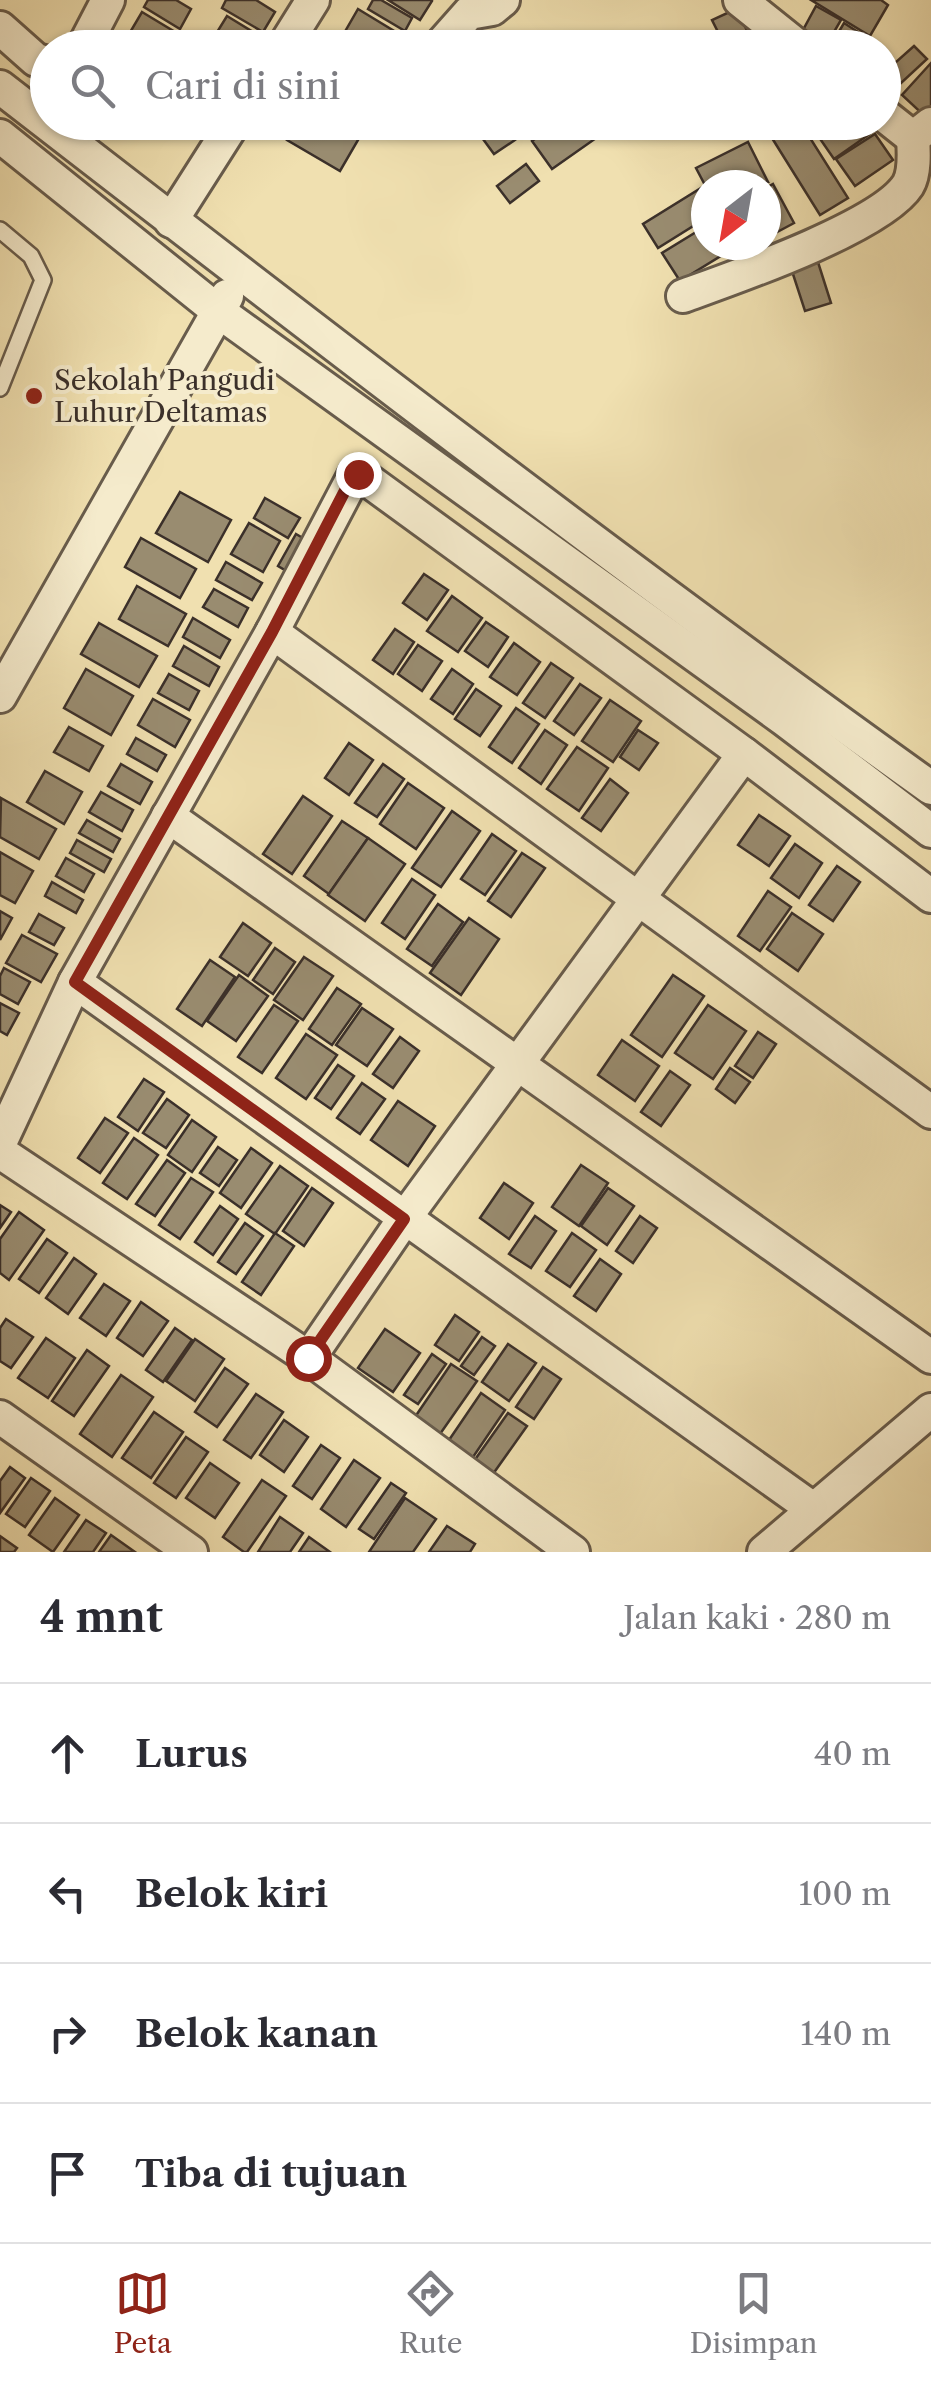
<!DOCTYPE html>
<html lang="id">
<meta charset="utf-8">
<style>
:root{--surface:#fff;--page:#f2f2f3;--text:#2b2b33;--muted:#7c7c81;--line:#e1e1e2;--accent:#8f2418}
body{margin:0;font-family:"Libre Caslon Text",serif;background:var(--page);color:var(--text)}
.compass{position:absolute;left:691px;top:170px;width:90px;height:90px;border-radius:50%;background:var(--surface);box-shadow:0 2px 8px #0004;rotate:211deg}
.stop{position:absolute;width:30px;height:30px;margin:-22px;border:8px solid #8f2418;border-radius:50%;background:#fff}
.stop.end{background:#8f2418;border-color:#fff;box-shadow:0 2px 10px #0008}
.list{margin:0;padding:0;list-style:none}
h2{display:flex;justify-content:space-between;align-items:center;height:130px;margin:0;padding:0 40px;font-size:42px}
h2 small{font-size:32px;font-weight:400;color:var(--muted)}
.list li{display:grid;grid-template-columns:65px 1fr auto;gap:30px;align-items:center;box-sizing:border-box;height:140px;padding:0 40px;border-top:2px solid var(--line)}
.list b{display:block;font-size:38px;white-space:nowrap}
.list em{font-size:32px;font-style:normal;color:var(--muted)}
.icon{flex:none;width:55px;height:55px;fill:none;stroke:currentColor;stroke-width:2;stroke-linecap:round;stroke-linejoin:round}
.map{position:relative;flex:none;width:931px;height:1552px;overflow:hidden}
.search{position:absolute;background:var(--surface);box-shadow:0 2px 8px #0004;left:30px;right:30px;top:30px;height:110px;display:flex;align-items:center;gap:25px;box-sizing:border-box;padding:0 35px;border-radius:55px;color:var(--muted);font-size:38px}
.sheet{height:690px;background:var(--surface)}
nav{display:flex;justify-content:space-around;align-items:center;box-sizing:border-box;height:140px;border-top:2px solid var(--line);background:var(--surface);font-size:28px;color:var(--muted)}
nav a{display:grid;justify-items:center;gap:5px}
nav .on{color:var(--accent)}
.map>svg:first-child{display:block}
.building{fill:#998c70;stroke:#3b302a;stroke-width:2.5}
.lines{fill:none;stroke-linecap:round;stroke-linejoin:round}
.service-casing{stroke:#685c4c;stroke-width:20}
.minor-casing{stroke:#685c4c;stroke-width:38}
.service{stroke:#f5ebcc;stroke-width:15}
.minor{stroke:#f5ebcc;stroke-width:32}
.route{stroke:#8f2418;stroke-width:12}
.poi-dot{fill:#8f2418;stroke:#f5ebcc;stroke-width:4}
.labels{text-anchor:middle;stroke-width:8;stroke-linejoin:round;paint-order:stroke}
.poi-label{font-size:28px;fill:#3b302a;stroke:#f5ebcc;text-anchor:start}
</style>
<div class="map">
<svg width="931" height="1552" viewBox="0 0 931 1552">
<rect width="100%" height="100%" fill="#f0e0b0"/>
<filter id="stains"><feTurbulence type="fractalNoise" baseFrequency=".002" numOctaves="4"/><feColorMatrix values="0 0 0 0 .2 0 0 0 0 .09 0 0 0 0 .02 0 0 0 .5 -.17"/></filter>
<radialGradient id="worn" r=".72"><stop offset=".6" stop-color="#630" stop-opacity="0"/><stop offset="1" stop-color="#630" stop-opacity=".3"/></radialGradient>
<g class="building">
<polygon points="148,0 176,0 191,9 180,29 144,7"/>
<polygon points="226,0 256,0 275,12 263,32 222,8"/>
<polygon points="373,0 381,0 412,18 405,31 368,9"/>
<polygon points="388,0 431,0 432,1 420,20"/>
<polygon points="811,0 881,0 888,5 870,36"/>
<polygon points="816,6 841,20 827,44 803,30"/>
<polygon points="358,9 409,40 405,48 364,48 343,35"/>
<polygon points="736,9 756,48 726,48 712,20"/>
<polygon points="142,12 185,38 179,48 152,48 129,34"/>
<polygon points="227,16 258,35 251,48 231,48 214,37"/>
<polygon points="844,23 861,34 853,48 834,48 831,45"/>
<polygon points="914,46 927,59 900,84 887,70"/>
<polygon points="931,63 931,118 929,120 902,95"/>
<polygon points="297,122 355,122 365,128 340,171 287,140"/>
<polygon points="558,122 590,122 599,136 552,169 532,141"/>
<polygon points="779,122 800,122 848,198 820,215 767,130"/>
<polygon points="825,122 867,122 874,131 834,159 814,130"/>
<polygon points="505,125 515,140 494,154 483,139"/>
<polygon points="875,134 893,160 855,186 836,159"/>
<polygon points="748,142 768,182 706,187 696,168"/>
<polygon points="526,164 539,181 510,203 497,186"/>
<polygon points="773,184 794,223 766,238 766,188"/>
<polygon points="701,188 706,196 706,218 658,248 643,224"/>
<polygon points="706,226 706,245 719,245 724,254 680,281 662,253"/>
<polygon points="817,259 831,303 805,311 791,268"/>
<polygon points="180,492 231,520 208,562 156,533"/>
<polygon points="265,498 300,518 288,538 254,518"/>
<polygon points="249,523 280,541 263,572 231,554"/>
<polygon points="296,534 313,544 295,576 278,566"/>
<polygon points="141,538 196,569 180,598 125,567"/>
<polygon points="226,562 262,583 252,600 216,580"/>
<polygon points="424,574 448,590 427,620 403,603"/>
<polygon points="137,586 186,614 168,646 119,619"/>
<polygon points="214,589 248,608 238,627 203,607"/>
<polygon points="452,596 482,618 458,652 427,631"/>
<polygon points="193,618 230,640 220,658 183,637"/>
<polygon points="486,622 508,637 488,667 465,651"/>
<polygon points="99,623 157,656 139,687 81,654"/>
<polygon points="395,629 414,642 393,674 373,660"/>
<polygon points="514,643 540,662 517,695 490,677"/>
<polygon points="418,645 442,661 422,691 398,674"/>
<polygon points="184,646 219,667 209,686 173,666"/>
<polygon points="551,663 573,678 545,718 523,703"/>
<polygon points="86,669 133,696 111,735 64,708"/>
<polygon points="452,669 473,684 453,714 431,699"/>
<polygon points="169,674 199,691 189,710 158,693"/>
<polygon points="580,684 601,698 574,735 554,721"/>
<polygon points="476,689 501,706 480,736 455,719"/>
<polygon points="153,699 190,720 175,747 138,725"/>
<polygon points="610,700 641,721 613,762 582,741"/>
<polygon points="516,708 539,724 512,763 489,747"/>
<polygon points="69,727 103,746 89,771 54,752"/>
<polygon points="545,730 567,745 541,784 519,768"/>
<polygon points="638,730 658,743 639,770 620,757"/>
<polygon points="136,738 166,755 157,771 127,754"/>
<polygon points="349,743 373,760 349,795 325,778"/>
<polygon points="577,747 608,768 579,811 547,789"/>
<polygon points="121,764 152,782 140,804 108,786"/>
<polygon points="383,764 404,779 377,817 355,803"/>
<polygon points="45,771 82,792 64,824 27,802"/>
<polygon points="610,779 628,793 601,831 582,818"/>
<polygon points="408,783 444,808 416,849 380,824"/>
<polygon points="101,792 133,810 122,831 89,812"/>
<polygon points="303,796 332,816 292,874 263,854"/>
<polygon points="1,798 56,829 39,859 0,837"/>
<polygon points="452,811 480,831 441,887 412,868"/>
<polygon points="759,815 790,836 769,866 738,845"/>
<polygon points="87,820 120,839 113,852 79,833"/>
<polygon points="342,821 368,838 329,894 304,876"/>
<polygon points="492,834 516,851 485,895 461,879"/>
<polygon points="368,838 405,864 365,921 328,895"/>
<polygon points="77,840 111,859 104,872 70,853"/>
<polygon points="795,844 822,863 799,898 771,878"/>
<polygon points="0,852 33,871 15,903 0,895"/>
<polygon points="522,853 545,868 511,917 488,901"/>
<polygon points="66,858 94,874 84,892 56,876"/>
<polygon points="837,866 860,882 833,921 809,905"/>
<polygon points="412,879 435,895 405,939 382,923"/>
<polygon points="52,882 83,900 76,913 45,896"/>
<polygon points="768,891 791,907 760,951 738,936"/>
<polygon points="438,904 463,922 432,966 407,949"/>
<polygon points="0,911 12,918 0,940"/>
<polygon points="792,913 823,934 798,971 767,949"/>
<polygon points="39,914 64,928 54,945 29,932"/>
<polygon points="469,918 499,939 461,995 430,973"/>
<polygon points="243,923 271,943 248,976 220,957"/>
<polygon points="22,935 57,954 41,982 6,963"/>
<polygon points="275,948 295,962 273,994 253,980"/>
<polygon points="304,957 333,976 303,1020 274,1000"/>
<polygon points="210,960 235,977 202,1026 177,1009"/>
<polygon points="4,968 30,982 18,1004 0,994 0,976"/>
<polygon points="239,975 268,996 236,1041 207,1021"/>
<polygon points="673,975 704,996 662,1057 631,1035"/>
<polygon points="337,988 361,1004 332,1045 309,1029"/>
<polygon points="0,1003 19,1013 7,1035 0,1031"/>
<polygon points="274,1005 298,1021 262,1073 238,1057"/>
<polygon points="708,1005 746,1031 713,1079 675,1053"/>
<polygon points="362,1008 393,1029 367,1066 336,1045"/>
<polygon points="758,1032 776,1044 753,1078 735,1066"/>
<polygon points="306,1034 337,1055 306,1099 276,1078"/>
<polygon points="400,1037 419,1051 393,1088 373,1074"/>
<polygon points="622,1040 659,1066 635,1101 598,1075"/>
<polygon points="338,1065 354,1076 331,1109 315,1098"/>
<polygon points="730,1068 750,1082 735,1103 716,1089"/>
<polygon points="670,1071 690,1085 661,1126 641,1112"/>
<polygon points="144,1079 164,1092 138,1131 118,1117"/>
<polygon points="362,1083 385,1099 360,1134 337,1118"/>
<polygon points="167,1099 189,1115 166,1148 143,1133"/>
<polygon points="398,1101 435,1126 408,1166 371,1140"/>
<polygon points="105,1118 128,1133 100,1173 78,1158"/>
<polygon points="192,1120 216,1137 192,1172 168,1155"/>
<polygon points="134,1138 158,1155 127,1199 103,1183"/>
<polygon points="218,1147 237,1160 219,1186 200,1173"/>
<polygon points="251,1148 272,1163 241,1208 220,1193"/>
<polygon points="167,1160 185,1173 155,1216 136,1204"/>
<polygon points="581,1165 608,1183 579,1226 552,1207"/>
<polygon points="280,1166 308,1186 275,1234 246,1214"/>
<polygon points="191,1178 213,1192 180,1239 159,1225"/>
<polygon points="504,1183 533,1203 509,1239 480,1218"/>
<polygon points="312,1188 333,1203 304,1246 283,1231"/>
<polygon points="608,1188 634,1206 607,1245 581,1226"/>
<polygon points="0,1205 11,1212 0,1228"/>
<polygon points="220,1206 238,1219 213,1255 195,1242"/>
<polygon points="19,1212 44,1230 9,1280 0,1273 0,1239"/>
<polygon points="535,1216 556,1231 531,1268 509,1254"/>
<polygon points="640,1216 657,1228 633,1263 616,1251"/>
<polygon points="245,1223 263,1236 236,1274 218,1262"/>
<polygon points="275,1233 294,1246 261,1295 242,1282"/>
<polygon points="572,1233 596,1250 570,1287 546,1271"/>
<polygon points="47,1239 67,1253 39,1293 19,1279"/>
<polygon points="74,1258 96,1274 68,1314 46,1298"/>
<polygon points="600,1259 621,1274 596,1311 574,1296"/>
<polygon points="104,1284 130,1301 106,1336 80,1318"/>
<polygon points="141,1302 168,1321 143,1356 117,1338"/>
<polygon points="455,1315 479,1332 459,1361 435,1345"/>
<polygon points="6,1319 33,1337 11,1368 0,1361 0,1328"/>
<polygon points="175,1328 192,1340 163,1382 146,1370"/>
<polygon points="385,1329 420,1353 393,1392 358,1368"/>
<polygon points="482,1337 495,1346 474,1375 461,1366"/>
<polygon points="46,1338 75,1358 48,1398 18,1378"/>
<polygon points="195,1339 224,1359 195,1401 166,1381"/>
<polygon points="508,1344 536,1363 509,1401 482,1382"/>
<polygon points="87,1350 109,1366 74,1416 52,1401"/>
<polygon points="432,1354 446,1364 418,1404 404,1395"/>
<polygon points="451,1364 477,1381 440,1434 415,1417"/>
<polygon points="543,1367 561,1379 534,1419 516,1407"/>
<polygon points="225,1368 248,1384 217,1427 195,1412"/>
<polygon points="121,1375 153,1397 112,1457 80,1434"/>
<polygon points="481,1393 505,1410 471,1460 447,1443"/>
<polygon points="256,1394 283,1412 251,1458 224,1440"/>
<polygon points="154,1412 183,1432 151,1478 122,1458"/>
<polygon points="508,1413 527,1426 493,1474 474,1461"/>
<polygon points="284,1420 308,1437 284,1472 260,1455"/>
<polygon points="186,1437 208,1452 176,1498 154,1483"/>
<polygon points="321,1445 340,1458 312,1499 293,1486"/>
<polygon points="354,1460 380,1478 346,1527 321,1509"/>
<polygon points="210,1463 239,1483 215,1518 186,1498"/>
<polygon points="10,1467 25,1478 0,1513 0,1481"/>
<polygon points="31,1478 50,1491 25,1527 6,1514"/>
<polygon points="262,1480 286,1496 247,1552 244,1552 223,1537"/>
<polygon points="391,1483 406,1493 374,1539 359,1529"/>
<polygon points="55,1498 79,1515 53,1552 29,1535"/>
<polygon points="405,1498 436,1519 413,1552 369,1552"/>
<polygon points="280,1517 303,1533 290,1552 258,1552"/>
<polygon points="86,1520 106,1533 93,1552 64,1552"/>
<polygon points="447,1526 475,1544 470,1552 429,1552"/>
<polygon points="111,1535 135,1552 99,1552"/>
<polygon points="0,1536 17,1548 14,1552 0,1552"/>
<polygon points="309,1537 330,1552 299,1552"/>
</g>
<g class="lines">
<g class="service-casing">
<polyline id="service" points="0,230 31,256 43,280 0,388"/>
</g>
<g class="minor-casing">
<g id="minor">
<polyline points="740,0 800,48"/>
<polyline points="0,28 36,60 48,63"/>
<polyline points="83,48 108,0"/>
<polyline points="283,48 313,0"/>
<polyline points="438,48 469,13 492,9 503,0"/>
<path d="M0 87C307 325 615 562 931 788"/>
<polyline points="884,115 913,138"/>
<polyline points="0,136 218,311 785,720 931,831"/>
<polyline points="171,221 234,122"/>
<path d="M683 296C733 278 881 227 908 185 915 173 914 152 913 138L931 124"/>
<polyline points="272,632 931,1112"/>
<polyline points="0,696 227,296"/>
<polyline points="168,816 931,1357"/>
<polyline points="75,982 813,1509"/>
<polyline points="0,1143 75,982 272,632 355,474 365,478 744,754 931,896"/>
<polyline points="0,1152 309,1358 573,1552"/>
<polyline points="309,1358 404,1219 744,754"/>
<polyline points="0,1417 191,1552"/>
<polyline points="764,1552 931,1410"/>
</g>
</g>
<use href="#service" class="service"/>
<use href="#minor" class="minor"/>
</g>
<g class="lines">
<polyline class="route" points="308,1358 404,1219 75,982 272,632 353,475 358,474"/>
</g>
<circle class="poi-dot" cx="34" cy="396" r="10"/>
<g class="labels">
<g class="poi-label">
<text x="54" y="390">Sekolah Pangudi<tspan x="54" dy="32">Luhur Deltamas</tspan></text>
</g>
</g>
<rect width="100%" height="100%" filter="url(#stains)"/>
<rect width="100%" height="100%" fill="url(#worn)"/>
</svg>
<svg class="compass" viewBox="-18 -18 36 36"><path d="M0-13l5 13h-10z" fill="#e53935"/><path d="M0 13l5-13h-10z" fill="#7c7c81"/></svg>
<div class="stop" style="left:308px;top:1358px"></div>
<div class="stop end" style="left:358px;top:474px"></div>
<div class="search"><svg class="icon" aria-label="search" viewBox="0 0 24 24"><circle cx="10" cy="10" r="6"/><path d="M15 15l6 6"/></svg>Cari di sini</div>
</div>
<section class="sheet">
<h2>4 mnt<small>Jalan kaki · 280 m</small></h2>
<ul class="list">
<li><svg class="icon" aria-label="ahead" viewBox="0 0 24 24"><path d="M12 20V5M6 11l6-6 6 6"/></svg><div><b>Lurus</b></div><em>40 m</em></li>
<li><svg class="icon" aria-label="left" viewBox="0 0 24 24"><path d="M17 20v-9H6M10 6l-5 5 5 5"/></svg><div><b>Belok kiri</b></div><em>100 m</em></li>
<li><svg class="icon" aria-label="right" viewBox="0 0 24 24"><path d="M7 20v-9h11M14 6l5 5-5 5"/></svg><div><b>Belok kanan</b></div><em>140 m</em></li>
<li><svg class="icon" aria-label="arrive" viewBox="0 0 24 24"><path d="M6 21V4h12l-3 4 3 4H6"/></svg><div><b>Tiba di tujuan</b></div></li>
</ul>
</section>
<nav>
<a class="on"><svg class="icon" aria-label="map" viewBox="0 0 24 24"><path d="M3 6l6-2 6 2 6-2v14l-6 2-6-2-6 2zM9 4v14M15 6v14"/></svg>Peta</a>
<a><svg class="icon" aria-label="directions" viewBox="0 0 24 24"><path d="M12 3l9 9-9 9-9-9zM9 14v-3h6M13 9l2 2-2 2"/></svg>Rute</a>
<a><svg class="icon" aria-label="saved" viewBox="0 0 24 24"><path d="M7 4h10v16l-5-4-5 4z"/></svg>Disimpan</a>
</nav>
